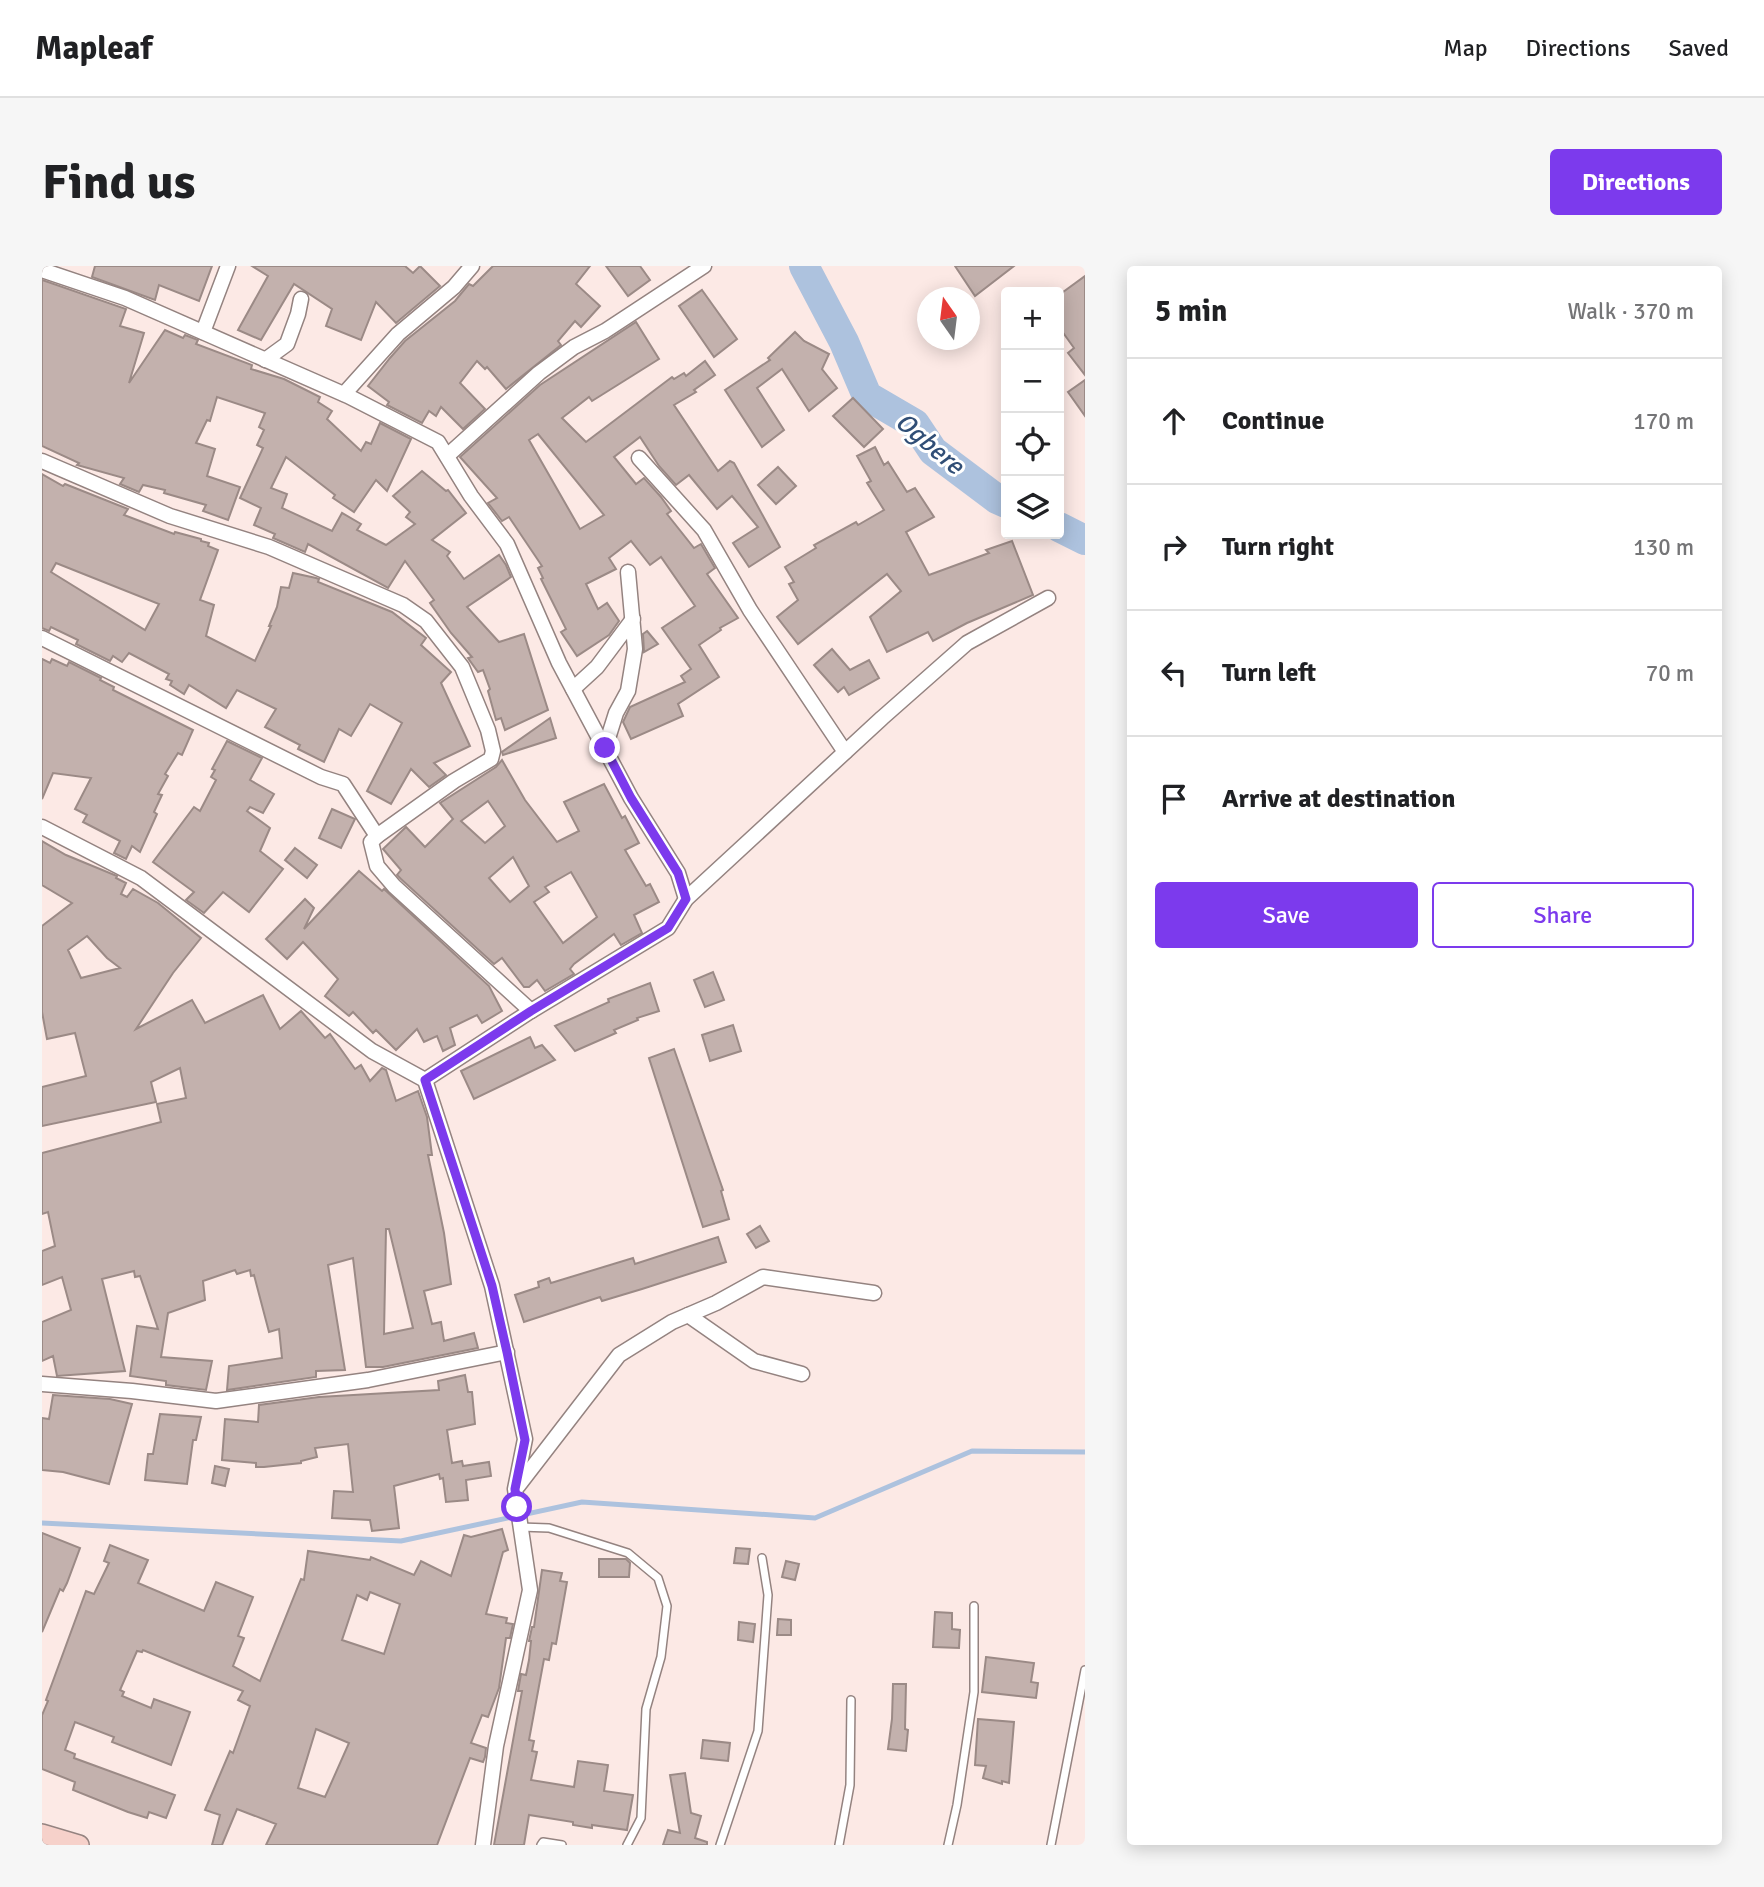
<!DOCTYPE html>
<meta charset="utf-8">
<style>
:root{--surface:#fff;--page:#f6f6f6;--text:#202124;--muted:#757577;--line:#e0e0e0;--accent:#7c3aed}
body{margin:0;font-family:Signika,sans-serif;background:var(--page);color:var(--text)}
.controls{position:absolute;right:21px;top:21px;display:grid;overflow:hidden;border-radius:7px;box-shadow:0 4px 18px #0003}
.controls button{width:63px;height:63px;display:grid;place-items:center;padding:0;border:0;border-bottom:2px solid var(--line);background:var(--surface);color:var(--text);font:35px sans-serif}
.compass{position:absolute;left:875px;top:21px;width:63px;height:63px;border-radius:50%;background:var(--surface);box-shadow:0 4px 18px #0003;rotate:346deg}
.stop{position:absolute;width:21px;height:21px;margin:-16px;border:5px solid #7c3aed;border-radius:50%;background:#fff}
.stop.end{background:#7c3aed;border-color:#fff;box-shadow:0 2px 7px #0008}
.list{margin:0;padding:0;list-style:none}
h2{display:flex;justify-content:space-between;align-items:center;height:91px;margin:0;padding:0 28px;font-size:30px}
h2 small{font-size:23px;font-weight:400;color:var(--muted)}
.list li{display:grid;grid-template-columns:46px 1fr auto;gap:21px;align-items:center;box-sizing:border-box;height:126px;padding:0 28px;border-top:2px solid var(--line)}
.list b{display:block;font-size:26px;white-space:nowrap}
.list em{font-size:23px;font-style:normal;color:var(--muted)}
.actions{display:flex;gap:14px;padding:21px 28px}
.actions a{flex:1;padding:16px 0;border:2px solid var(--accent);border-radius:7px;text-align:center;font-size:24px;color:var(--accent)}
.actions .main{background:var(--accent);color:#fff}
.icon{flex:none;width:38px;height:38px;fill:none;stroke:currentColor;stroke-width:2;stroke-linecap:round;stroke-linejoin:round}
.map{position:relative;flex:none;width:1043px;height:1579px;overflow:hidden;border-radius:7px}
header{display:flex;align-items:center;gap:42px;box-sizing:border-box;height:98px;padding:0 35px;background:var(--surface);border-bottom:2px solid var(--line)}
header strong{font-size:33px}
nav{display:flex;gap:38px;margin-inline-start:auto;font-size:24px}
.intro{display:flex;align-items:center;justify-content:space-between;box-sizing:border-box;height:168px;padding:0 42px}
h1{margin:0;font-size:49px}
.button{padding:18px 32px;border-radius:7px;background:var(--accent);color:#fff;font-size:24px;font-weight:700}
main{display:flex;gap:42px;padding:0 42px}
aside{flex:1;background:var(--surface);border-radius:7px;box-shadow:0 4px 18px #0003}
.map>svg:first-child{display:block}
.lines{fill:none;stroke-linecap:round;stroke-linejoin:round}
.stream{stroke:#adc2de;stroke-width:5}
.river{stroke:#adc2de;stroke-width:30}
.building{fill:#c3b1ad;stroke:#9b8a86;stroke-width:2;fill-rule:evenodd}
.lane-casing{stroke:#948380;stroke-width:10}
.street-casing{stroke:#948380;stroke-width:17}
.secondary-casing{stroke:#948380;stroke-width:22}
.lane{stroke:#fff;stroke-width:7}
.street{stroke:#fff;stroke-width:14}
.secondary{stroke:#f6d1ca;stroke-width:19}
.route{stroke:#7c3aed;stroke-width:9}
.labels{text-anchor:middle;stroke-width:6;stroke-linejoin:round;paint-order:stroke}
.water-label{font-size:26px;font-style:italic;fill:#304e76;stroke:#fff}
</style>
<header>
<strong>Mapleaf</strong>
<nav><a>Map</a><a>Directions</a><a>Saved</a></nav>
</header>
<div class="intro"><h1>Find us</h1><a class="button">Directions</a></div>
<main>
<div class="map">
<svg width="1043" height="1579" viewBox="0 0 1043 1579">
<rect width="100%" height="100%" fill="#fce9e5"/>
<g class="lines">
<polyline class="stream" points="0,1257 359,1275 540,1236 773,1252 930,1185 1043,1186"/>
<g class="river">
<polyline points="762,0 802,76 825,130 873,158 891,185 955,233 964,237"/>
<polyline points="1017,261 1043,274"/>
</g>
</g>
<g class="building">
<polygon points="53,0 170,0 157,35 117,19 113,34 50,11"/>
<polygon points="210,0 363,0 371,7 378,0 398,20 354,57 334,36 319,74 284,60 290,43 252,18 219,74 196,64 226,10"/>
<polygon points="451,0 548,0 534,18 558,40 539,61 533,55 516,75 519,79 464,123 445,101 443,103 435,95 418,117 443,143 421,163 399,141 394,150 387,145 380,157 345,139 347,136 326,120 348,92 363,75 413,35 427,18 431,20"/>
<polygon points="564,0 598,0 608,14 586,30"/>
<polygon points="913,0 972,0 933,30"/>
<polygon points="1043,10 1043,109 1026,87 1032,82 1017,61 1017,29"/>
<polygon points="0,14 84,43 78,60 102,67 87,117 123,64 141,72 143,69 156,74 154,78 210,99 209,103 242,113 278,131 276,136 290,145 285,153 319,185 324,176 329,178 338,157 369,173 345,225 334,214 312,246 291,232 293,229 244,191 229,222 245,228 240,242 290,265 300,247 319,258 315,264 344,279 373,258 364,251 368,246 351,230 380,205 404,225 406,224 424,247 390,274 408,286 405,290 422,313 457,289 464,299 469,311 425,341 457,376 482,368 506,444 463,464 459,452 454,454 446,425 448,423 441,404 436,406 426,392 430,391 409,367 388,337 392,334 363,295 346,322 266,278 263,286 231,272 233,268 212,259 219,242 198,232 221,182 215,179 222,164 217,161 223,147 175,131 168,155 165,154 154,177 173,183 165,210 198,221 186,254 161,245 164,239 122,227 123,224 101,219 97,226 78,218 82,212 35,199 37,197 0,180"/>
<polygon points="660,24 695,73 672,91 637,40"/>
<path d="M594 56 617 93 550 135 547 131 520 152 544 176 630 111 632 113 642 107 644 110 663 95 673 109 652 124 654 126 632 139 676 205 688 195 692 197 738 281 707 301 691 277 716 261 690 230 675 243 647 209 634 219 617 200 598 171 572 191 594 218 602 212 619 231 629 245 625 248 652 282 659 278 673 302 665 308 696 352 678 362 679 364 657 379 677 411 636 438 641 450 589 473 581 456 588 441 643 416 639 410 649 403 620 362 653 340 619 291 608 299 589 275 567 292 574 303 544 318 556 343 565 337 577 355 567 369 535 390 519 366 524 363 499 313 501 312 496 302 500 300 467 251 460 255 446 237 455 232 418 191 498 119ZM496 168 562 249 538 263 487 174Z"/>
<polygon points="753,66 762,75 787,88 780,103 795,122 767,145 740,103 715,122 742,164 720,181 683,124 728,94 726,92"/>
<polygon points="1043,114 1043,150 1026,126"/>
<polygon points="811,132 841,163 822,181 791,150"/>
<polygon points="833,181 842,199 846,196 865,226 873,222 892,251 864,266 887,309 947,287 944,284 970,275 991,329 925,357 891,375 886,366 845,386 828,351 859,325 845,308 756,378 735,351 756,334 747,318 752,316 743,301 774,282 772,279 814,256 816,259 842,244 825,217 829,215 815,190"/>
<polygon points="736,201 754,220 734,238 716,219"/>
<path d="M0 208 21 220 23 218 86 243 82 249 132 268 133 266 159 273V275L167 277 166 280 176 284 158 334 172 339 164 370 213 395 229 360H227L235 341 239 321 247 322 251 307 274 312 277 313 276 316 350 346 384 372 379 379 409 406 399 417 428 480 392 497 404 509 387 521 369 503 349 538 325 525 360 457 328 438 309 470 297 463 282 496 256 483 258 479 223 461 234 443 195 424 184 442 147 419 142 428 128 419 130 415 124 413 127 408 87 387 80 396 71 390 68 395 34 378 36 374 9 361 7 365 0 362ZM14 297 117 338 103 364 9 306Z"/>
<polygon points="605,365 616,378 602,386 601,368"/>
<polygon points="790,383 808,404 827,394 837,412 807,429 802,421 796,426 772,399"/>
<polygon points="0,393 8,397 10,393 25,400 27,396 59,412 58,414 72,421 71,424 151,464 140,489 136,487 123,508 126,510 116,528 120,529 112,546 115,548 98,586 90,580 84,593 72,587 78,575 41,556 45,549 33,543 49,512 11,507 0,533"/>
<polygon points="508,452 514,472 461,489 460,486"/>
<polygon points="185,475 220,492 208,514 232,528 221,547 208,541 205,545 228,562 218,585 241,603 207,646 181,626 162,647 144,634 152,626 111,596 152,541 158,545 174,514 169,511 173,504 170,503"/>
<path d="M460 494 483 534 515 576 537 565 522 536 562 518 580 552 583 550 597 577 583 584 604 620 608 618 617 636 592 649 600 667 579 679 572 668 532 698 528 703 532 708 503 725 495 714 487 721H482L460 692 452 698 359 613 355 609 359 604 341 583 364 561 383 581 411 553 398 537 454 501ZM446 535 463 560 443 577 419 555ZM471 591 487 620 468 636 447 612ZM529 606 555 651 521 677 492 636 507 626 503 621Z"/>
<polygon points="290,543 313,553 299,582 277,572"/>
<path d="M0 575 24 589 75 610 74 612 84 617 79 628 85 631 91 623 116 637 159 672 131 707 94 763 150 734 163 757 221 729 238 763 259 745 283 772 288 768 313 803 319 799 328 815 340 802 344 804 354 835 376 825 385 851 390 889H386L402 967 409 1018 382 1025 390 1058 399 1056 402 1075 432 1067 436 1082 341 1101H324L311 992 286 999 303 1104 274 1105V1111L185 1124 187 1100 240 1092 237 1063 227 1066 212 1009 209 1010 208 1004 195 1008 193 1004 161 1015 163 1034 126 1047 119 1091 170 1095 164 1124 124 1119V1115L88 1110 95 1060 116 1063 98 1010 93 1011 92 1005 60 1013 83 1105 15 1110 11 1090 0 1095V1056L29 1044 20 1011 0 1019V985L13 980 6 946 0 948V887L119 856 115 838 144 832 138 802 109 816 114 836 0 860V821L44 810 33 767 5 773 0 746V660L30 637 0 619ZM45 670 65 692 78 702 39 712 26 684ZM344 963H347L371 1062 342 1068Z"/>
<polygon points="253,582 275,599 265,612 243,594"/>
<polygon points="317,605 340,625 342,623 447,720 460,745 440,757 435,749 408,762 413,779 401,785 395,770 382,776 375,763 354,784 334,764 331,767 311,746 307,750 283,730 296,713 261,676 245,693 224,673 263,633 272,642 262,663"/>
<polygon points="671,706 682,734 663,741 652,714"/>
<polygon points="608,717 617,745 595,752 596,754 572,764 574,767 533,785 513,760 567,736 566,733"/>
<polygon points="691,759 699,785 668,795 660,769"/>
<polygon points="488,771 493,782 500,779 513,794 432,833 419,805"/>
<polygon points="632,783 681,924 679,925 687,953 661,961 607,792"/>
<polygon points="718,960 727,975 714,982 705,968"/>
<polygon points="676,971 684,996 600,1023 560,1035 558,1031 482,1056 473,1029 497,1021 496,1016 507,1012 509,1017 591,992 593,998"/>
<polygon points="423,1109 426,1126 430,1126 433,1158 405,1164 410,1197 420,1195 421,1200 447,1196 449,1210 424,1214 426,1234 404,1236 401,1212 398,1213 397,1208 352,1220 357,1262 330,1265 328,1254 290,1252 292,1225 311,1226 306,1178 273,1182 275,1191 259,1195 259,1197 222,1201 214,1201 214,1197 180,1194 183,1153 216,1156 217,1139 277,1131 397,1124 396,1115"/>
<polygon points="11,1129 68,1133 90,1138 67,1218 21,1206 0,1204 0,1152 7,1153"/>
<polygon points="118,1148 159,1151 154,1174 151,1174 145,1218 103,1214 106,1188 111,1188"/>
<polygon points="173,1200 187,1203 183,1220 170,1217"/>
<path d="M460 1263 466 1284 461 1286 444 1348 465 1352 464 1357 471 1358 468 1372H464L457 1422 446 1451 440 1449 429 1477 444 1482 443 1491 441 1496 428 1492 395 1579H224L234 1558 195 1543 180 1579H170L178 1549 163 1544 188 1485 191 1487 208 1440 196 1434 201 1425 101 1384 100 1386 95 1385 78 1424 82 1426 80 1430 109 1442 112 1433 148 1446 129 1499 70 1476 72 1471 33 1456 23 1484 33 1488 32 1492 133 1529 124 1552 107 1546 105 1552 86 1546 31 1524 33 1516 0 1503V1449L6 1435 4 1434 44 1325 52 1328 67 1297 62 1295 68 1279 106 1294 96 1317 162 1345 174 1316 211 1331 196 1370 202 1372 191 1400 218 1415 259 1313 262 1314 266 1285 328 1294 329 1291 372 1309 379 1295 409 1310 422 1269 429 1271ZM328 1326 358 1338 342 1388 300 1374 315 1329 325 1334ZM274 1463 307 1477 283 1531 256 1522Z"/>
<polygon points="0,1267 38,1282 25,1317 21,1325 18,1323 0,1366"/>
<polygon points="694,1282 708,1283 706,1298 692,1297"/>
<polygon points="557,1293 584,1293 588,1297 587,1311 557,1311"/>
<polygon points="744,1295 757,1298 753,1314 740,1311"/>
<polygon points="500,1304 520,1307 518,1315 525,1316 514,1378 510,1377 507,1394 502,1393 487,1474 492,1475 490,1485 495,1486 489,1514 532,1521 536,1495 566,1499 562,1525 591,1529 585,1564 550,1559 550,1562 531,1559 531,1556 487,1549 482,1579 452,1579 480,1425 476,1425 479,1408 484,1409 487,1394 489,1375 487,1375 490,1361 492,1361"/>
<polygon points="893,1346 910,1347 910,1363 918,1364 917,1382 891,1381"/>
<polygon points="736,1353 749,1354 749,1369 735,1369"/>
<polygon points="697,1356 713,1358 711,1376 696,1374"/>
<polygon points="944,1391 992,1397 989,1416 996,1417 994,1432 940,1426"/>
<polygon points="851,1418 864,1418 863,1463 866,1464 864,1485 846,1483 850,1453"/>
<polygon points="936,1453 972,1456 967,1517 960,1515 960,1518 941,1512 944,1500 933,1499"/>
<polygon points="661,1474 688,1477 686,1495 659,1492"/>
<polygon points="643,1507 649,1547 659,1550 653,1572 665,1576 665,1579 621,1579 626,1564 638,1567 628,1509"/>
</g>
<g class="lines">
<g class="lane-casing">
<g id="lane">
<polyline points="478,1261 507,1262 586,1287 616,1312 625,1340 619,1391 604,1443 599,1552 585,1579"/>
<polyline points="499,1579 501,1576 520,1579"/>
<polyline points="678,1579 716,1465 726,1329 720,1292"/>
<polyline points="797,1579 808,1519 809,1434"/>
<polyline points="906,1579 915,1539 932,1426 932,1340"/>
<polyline points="1009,1579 1043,1404"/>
</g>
</g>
<g class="street-casing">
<g id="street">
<polyline points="0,4 83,32 306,130 396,176 429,230 465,278 517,397 589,532 636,607 644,633"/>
<polyline points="161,66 186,0"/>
<polyline points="223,94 245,78 256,48 259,33"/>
<polyline points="302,128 356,68 412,21 430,0"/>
<polyline points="405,190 497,107 532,81 563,65 662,0"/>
<polyline points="597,192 662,264 708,344 803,486"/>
<polyline points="0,195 128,250 227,281 361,339 384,355 420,401 446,464 451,485 449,493 412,515 335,570"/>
<polyline points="0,372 279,511 301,518 335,570 329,576 335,600 352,620 489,745"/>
<polyline points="531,423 555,401 591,353"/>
<polyline points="563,482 574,447 586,425 593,383 586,306"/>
<polyline points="0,561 99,612 330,785 383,814 450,1020 483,1173 473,1223 488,1324 454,1480 441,1579"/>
<polyline points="383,814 489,745 626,662 644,633 840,452 925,377 1006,332"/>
<polyline points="646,1049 712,1095 760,1108"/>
<polyline points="0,1118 90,1125 174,1135 326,1114 465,1086"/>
<polyline points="476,1220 577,1089 630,1056 674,1037 721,1011 832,1027"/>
</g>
</g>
<g class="secondary-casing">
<polyline id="secondary" points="0,1568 37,1579"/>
</g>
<use href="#lane" class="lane"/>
<use href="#street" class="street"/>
<use href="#secondary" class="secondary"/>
</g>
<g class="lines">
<polyline class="route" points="475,1241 473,1223 483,1174 465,1086 450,1020 383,814 489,745 626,662 644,633 636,607 589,532 563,482"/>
</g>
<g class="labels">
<g class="water-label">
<text transform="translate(888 177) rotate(40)" y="9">Ogbere</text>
</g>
</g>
</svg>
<div class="controls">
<button>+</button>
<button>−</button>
<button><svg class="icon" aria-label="locate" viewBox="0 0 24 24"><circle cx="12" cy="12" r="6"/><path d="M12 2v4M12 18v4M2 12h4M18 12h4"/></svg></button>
<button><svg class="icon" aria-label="layers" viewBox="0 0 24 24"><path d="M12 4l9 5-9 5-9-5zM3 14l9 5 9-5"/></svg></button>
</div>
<svg class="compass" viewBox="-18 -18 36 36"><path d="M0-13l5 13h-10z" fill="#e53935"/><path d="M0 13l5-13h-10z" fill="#757577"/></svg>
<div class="stop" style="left:475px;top:1241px"></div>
<div class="stop end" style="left:563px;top:482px"></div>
</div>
<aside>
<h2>5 min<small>Walk · 370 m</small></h2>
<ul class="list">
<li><svg class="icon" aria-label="ahead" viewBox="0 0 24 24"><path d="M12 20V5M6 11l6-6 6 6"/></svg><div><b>Continue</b></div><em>170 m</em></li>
<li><svg class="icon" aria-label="right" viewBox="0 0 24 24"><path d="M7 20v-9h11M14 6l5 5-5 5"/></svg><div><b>Turn right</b></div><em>130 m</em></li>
<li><svg class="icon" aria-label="left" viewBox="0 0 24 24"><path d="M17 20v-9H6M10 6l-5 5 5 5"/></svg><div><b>Turn left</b></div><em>70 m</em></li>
<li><svg class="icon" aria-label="arrive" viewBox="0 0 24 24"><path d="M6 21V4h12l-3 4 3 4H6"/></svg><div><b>Arrive at destination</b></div></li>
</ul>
<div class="actions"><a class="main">Save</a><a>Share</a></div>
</aside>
</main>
